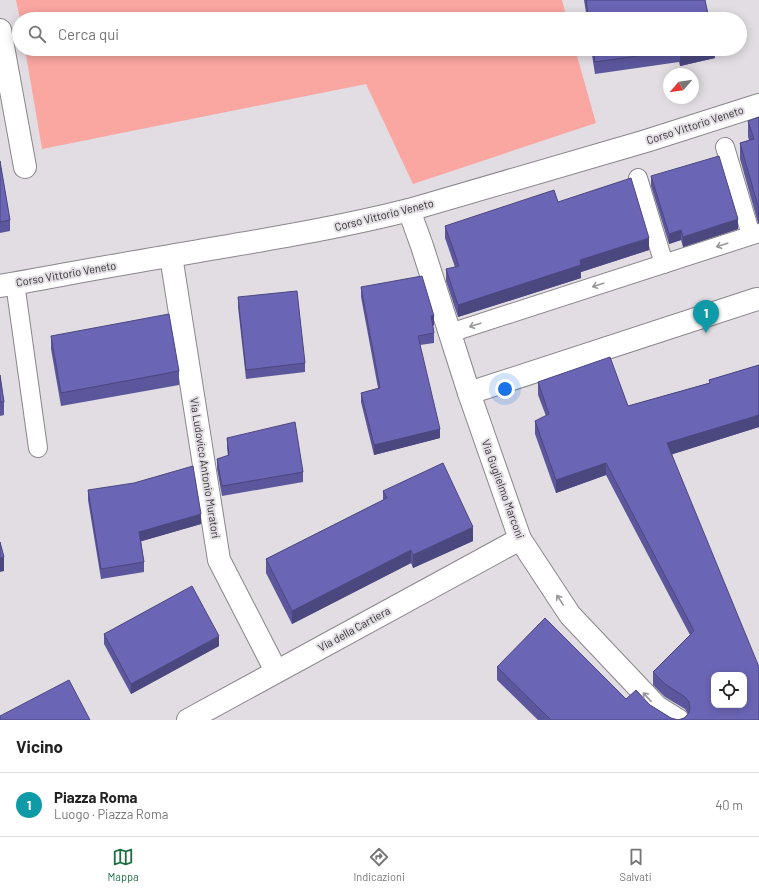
<!DOCTYPE html>
<html lang="it">
<meta charset="utf-8">
<style>
:root{--surface:#fff;--page:#f2f2f2;--text:#222;--muted:#767676;--line:#e0e0e0;--accent:#1b6e40}
body{margin:0;font-family:Barlow,sans-serif;background:var(--page);color:var(--text)}
.controls{position:absolute;right:12px;bottom:12px;display:grid;overflow:hidden;border-radius:8px;box-shadow:0 2px 10px #0003}
.controls button{width:36px;height:36px;display:grid;place-items:center;padding:0;border:0;border-bottom:1px solid var(--line);background:var(--surface);color:var(--text);font:20px sans-serif}
.compass{position:absolute;left:663px;top:68px;width:36px;height:36px;border-radius:50%;background:var(--surface);box-shadow:0 2px 10px #0003;rotate:241deg}
.you{position:absolute;left:505px;top:389px;width:14px;height:14px;margin:-10px;border:3px solid #fff;border-radius:50%;background:#1a73e8;box-shadow:0 0 0 6px #1a73e833}
.badge{display:grid;place-items:center;width:26px;height:26px;border-radius:50%;background:var(--accent);color:#fff;font-size:13px;font-weight:700}
.pin{position:absolute;translate:-50% -33px;filter:drop-shadow(0 1px 2px #0008)}
.pin::after{content:'';position:absolute;top:21px;width:14px;height:12px;background:inherit;clip-path:polygon(0 0,100% 0,50% 100%)}
.list{margin:0;padding:0;list-style:none}
h2{display:flex;justify-content:space-between;align-items:center;height:52px;margin:0;padding:0 16px;font-size:17px}
h2 small{font-size:13px;font-weight:400;color:var(--muted)}
.list li{display:grid;grid-template-columns:26px 1fr auto;gap:12px;align-items:center;box-sizing:border-box;height:64px;padding:0 16px;border-top:1px solid var(--line)}
.list b{display:block;font-size:15px;white-space:nowrap}
.list p{margin:0;font-size:13px;white-space:nowrap;color:var(--muted)}
.list em{font-size:13px;font-style:normal;color:var(--muted)}
.icon{flex:none;width:22px;height:22px;fill:none;stroke:currentColor;stroke-width:2;stroke-linecap:round;stroke-linejoin:round}
.map{position:relative;flex:none;width:759px;height:720px;overflow:hidden}
.search{position:absolute;background:var(--surface);box-shadow:0 2px 10px #0003;left:12px;right:12px;top:12px;height:44px;display:flex;align-items:center;gap:10px;box-sizing:border-box;padding:0 14px;border-radius:22px;color:var(--muted);font-size:15px}
.sheet{height:116px;background:var(--surface)}
nav{display:flex;justify-content:space-around;align-items:center;box-sizing:border-box;height:56px;border-top:1px solid var(--line);background:var(--surface);font-size:11px;color:var(--muted)}
nav a{display:grid;justify-items:center;gap:2px}
nav .on{color:var(--accent)}
.map>svg:first-child{display:block}
.green{fill:#faa6a1}
.lines{fill:none;stroke-linecap:round;stroke-linejoin:round}
.lane-casing{stroke:#8a868b;stroke-width:20}
.street-casing{stroke:#8a868b;stroke-width:24}
.lane{stroke:#fff;stroke-width:18}
.street{stroke:#fff;stroke-width:22}
.wall{fill:#5c579c}
.shaded-wall{fill:#4b477f}
.building{fill:#6b65b5;stroke:#4b477f;fill-rule:evenodd}
.oneway{stroke:#989899}
.labels{text-anchor:middle;stroke-width:4;stroke-linejoin:round;paint-order:stroke}
.street-label{font-size:11px;fill:#323133;stroke:#e1dde2}
</style>
<div class="map">
<svg width="759" height="720" viewBox="0 0 759 720">
<rect width="100%" height="100%" fill="#e1dde2"/>
<g class="green">
<polygon points="16,0 562,0 567,19 20,19"/>
<polygon points="25,49 575,49 596,123 413,184 366,84 42,149"/>
</g>
<g class="lines">
<g class="lane-casing">
<g id="lane">
<polyline points="725,147 751,235"/>
<polyline points="638,178 664,264"/>
<polyline points="15,283 38,448"/>
<polyline points="450,333 759,233"/>
</g>
</g>
<g class="street-casing">
<g id="street">
<polyline points="0,30 25,167"/>
<polyline points="409,210 422,246 469,393 520,539 570,615 657,707 678,720"/>
<polyline points="171,256 219,560 275,669"/>
<path d="M0 286C57 276 114 265 170 256 250 242 330 230 409 210L646 141 759 105"/>
<polyline points="469,393 757,299"/>
<polyline points="188,720 520,539"/>
</g>
</g>
<use href="#lane" class="lane"/>
<use href="#street" class="street"/>
</g>
<g class="wall">
<polygon points="584,0 705,0 709,19 587,19"/>
<polygon points="591,49 715,49 715,58 680,66 679,62 595,74"/>
<polygon points="759,117 759,223 758,223 740,159 740,143 749,140 748,137 748,121"/>
<polygon points="0,161 10,220 10,231 0,233"/>
<polygon points="651,176 738,229 683,247 681,240 669,244 651,186"/>
<polygon points="558,202 649,250 581,272 581,278 458,317 446,281 446,269 455,267 445,238 445,226"/>
<polygon points="361,287 434,325 433,326 434,333 434,343 420,345 440,438 374,455 361,402 361,393 378,388 361,297"/>
<polygon points="238,297 305,363 305,372 246,379 238,307"/>
<polygon points="51,336 179,371 179,385 61,406 51,349"/>
<polygon points="759,365 759,427 672,454 759,720 538,720 497,680 497,667 650,705 671,718 678,720 684,718 688,714 685,709 665,697 653,685 653,672 690,635 606,475 556,493 535,434 535,421 546,416 538,395 538,382 628,406 709,383 709,380"/>
<polygon points="0,375 4,402 4,415 0,416"/>
<polygon points="227,438 303,472 303,482 222,496 217,469 217,459 228,456 227,448"/>
<polygon points="88,490 201,524 141,541 144,562 144,572 101,579 88,500"/>
<polygon points="383,491 473,541 413,568 411,563 292,624 266,573 266,559 383,500"/>
<polygon points="104,634 219,646 131,694 104,644"/>
</g>
<g class="shaded-wall">
<polygon points="700,49 715,49 715,58 680,66 680,54"/>
<rect x="758" y="206" width="1" height="17"/>
<polygon points="738,219 738,229 683,247 683,237"/>
<polygon points="681,230 681,240 669,244 669,234"/>
<polygon points="649,238 649,250 581,272 581,278 458,317 458,305 580,260"/>
<polygon points="431,316 434,316 434,325 431,326"/>
<polygon points="759,415 759,427 667,456 667,443"/>
<polygon points="440,429 440,438 374,455 374,445"/>
<polygon points="606,463 606,475 556,493 556,480"/>
<polygon points="201,514 201,524 139,542 139,532"/>
<polygon points="473,527 473,541 413,568 413,555"/>
<polygon points="411,550 411,563 292,624 292,611"/>
<polygon points="4,557 4,571 0,572 0,558"/>
<polygon points="219,636 219,646 131,694 131,684"/>
</g>
<g class="building">
<polygon points="586,0 705,0 709,19 589,19"/>
<polygon points="593,49 700,49 680,54 679,50 595,62"/>
<polygon points="759,117 759,206 758,206 740,143 754,139 748,121"/>
<polygon points="719,156 738,219 683,237 681,230 669,234 651,176"/>
<polygon points="0,161 10,220 0,222"/>
<polygon points="631,178 649,238 580,260 581,265 458,305 446,269 459,266 445,226 554,190 558,202"/>
<polygon points="422,276 434,316 431,316 434,333 418,336 440,429 374,445 361,393 380,388 361,287"/>
<polygon points="297,291 305,363 246,370 238,297"/>
<polygon points="169,314 179,371 61,393 51,336"/>
<path d="M610 357 628 406 710 383 709 380 759 365V415L667 443 759 667V720H551L497 667 545 618 626 699 636 690 650 705 671 718 678 720 684 718 689 713 690 708 689 702 685 697 665 684 653 672 694 631 606 463 556 480 535 421 549 414 538 382ZM714 675H744V705H714Z"/>
<polygon points="0,375 4,402 0,402"/>
<polygon points="295,422 303,472 222,486 217,459 229,455 227,438"/>
<polygon points="443,463 473,527 413,555 411,550 292,611 266,559 387,498 383,491"/>
<polygon points="193,466 201,514 139,532 144,562 101,569 88,490 134,483"/>
<polygon points="0,542 4,557 0,558"/>
<polygon points="192,586 219,636 131,684 104,634"/>
<polygon points="69,680 90,720 0,720 0,716"/>
</g>
<defs><path id="oneway-shaft" d="M-6 0H5M1.5-3L5.5 0L1.5 3" fill="none" stroke-width="1.6" stroke-linecap="round" stroke-linejoin="round"/></defs>
<g class="oneway">
<use href="#oneway-shaft" transform="translate(722 245) rotate(162)"/>
<use href="#oneway-shaft" transform="translate(598 285) rotate(162)"/>
<use href="#oneway-shaft" transform="translate(475 325) rotate(162)"/>
<use href="#oneway-shaft" transform="translate(560 600) rotate(-123)"/>
<use href="#oneway-shaft" transform="translate(647 697) rotate(-133)"/>
</g>
<g class="labels">
<g class="street-label">
<text transform="translate(695 125) rotate(-18)" y="4">Corso Vittorio Veneto</text>
<text transform="translate(384 215) rotate(-14)" y="4">Corso Vittorio Veneto</text>
<text transform="translate(66 274) rotate(-10)" y="4">Corso Vittorio Veneto</text>
<text transform="translate(205 468) rotate(81)" y="4">Via Ludovico Antonio Muratori</text>
<text transform="translate(503 489) rotate(70)" y="4">Via Guglielmo Marconi</text>
<text transform="translate(354 629) rotate(-29)" y="4">Via della Cartiera</text>
</g>
</g>
</svg>
<div class="controls">
<button><svg class="icon" aria-label="locate" viewBox="0 0 24 24"><circle cx="12" cy="12" r="6"/><path d="M12 2v4M12 18v4M2 12h4M18 12h4"/></svg></button>
</div>
<svg class="compass" viewBox="-18 -18 36 36"><path d="M0-13l5 13h-10z" fill="#e53935"/><path d="M0 13l5-13h-10z" fill="#767676"/></svg>
<div class="you"></div>
<div class="pin badge" style="left:706px;top:333px;background:#0f9aa8">1</div>
<div class="search"><svg class="icon" aria-label="search" viewBox="0 0 24 24"><circle cx="10" cy="10" r="6"/><path d="M15 15l6 6"/></svg>Cerca qui</div>
</div>
<section class="sheet">
<h2>Vicino<small></small></h2>
<ul class="list">
<li><span class="badge" style="background:#0f9aa8">1</span><div><b>Piazza Roma</b><p>Luogo · Piazza Roma</p></div><em>40 m</em></li>
</ul>
</section>
<nav>
<a class="on"><svg class="icon" aria-label="map" viewBox="0 0 24 24"><path d="M3 6l6-2 6 2 6-2v14l-6 2-6-2-6 2zM9 4v14M15 6v14"/></svg>Mappa</a>
<a><svg class="icon" aria-label="directions" viewBox="0 0 24 24"><path d="M12 3l9 9-9 9-9-9zM9 14v-3h6M13 9l2 2-2 2"/></svg>Indicazioni</a>
<a><svg class="icon" aria-label="saved" viewBox="0 0 24 24"><path d="M7 4h10v16l-5-4-5 4z"/></svg>Salvati</a>
</nav>
